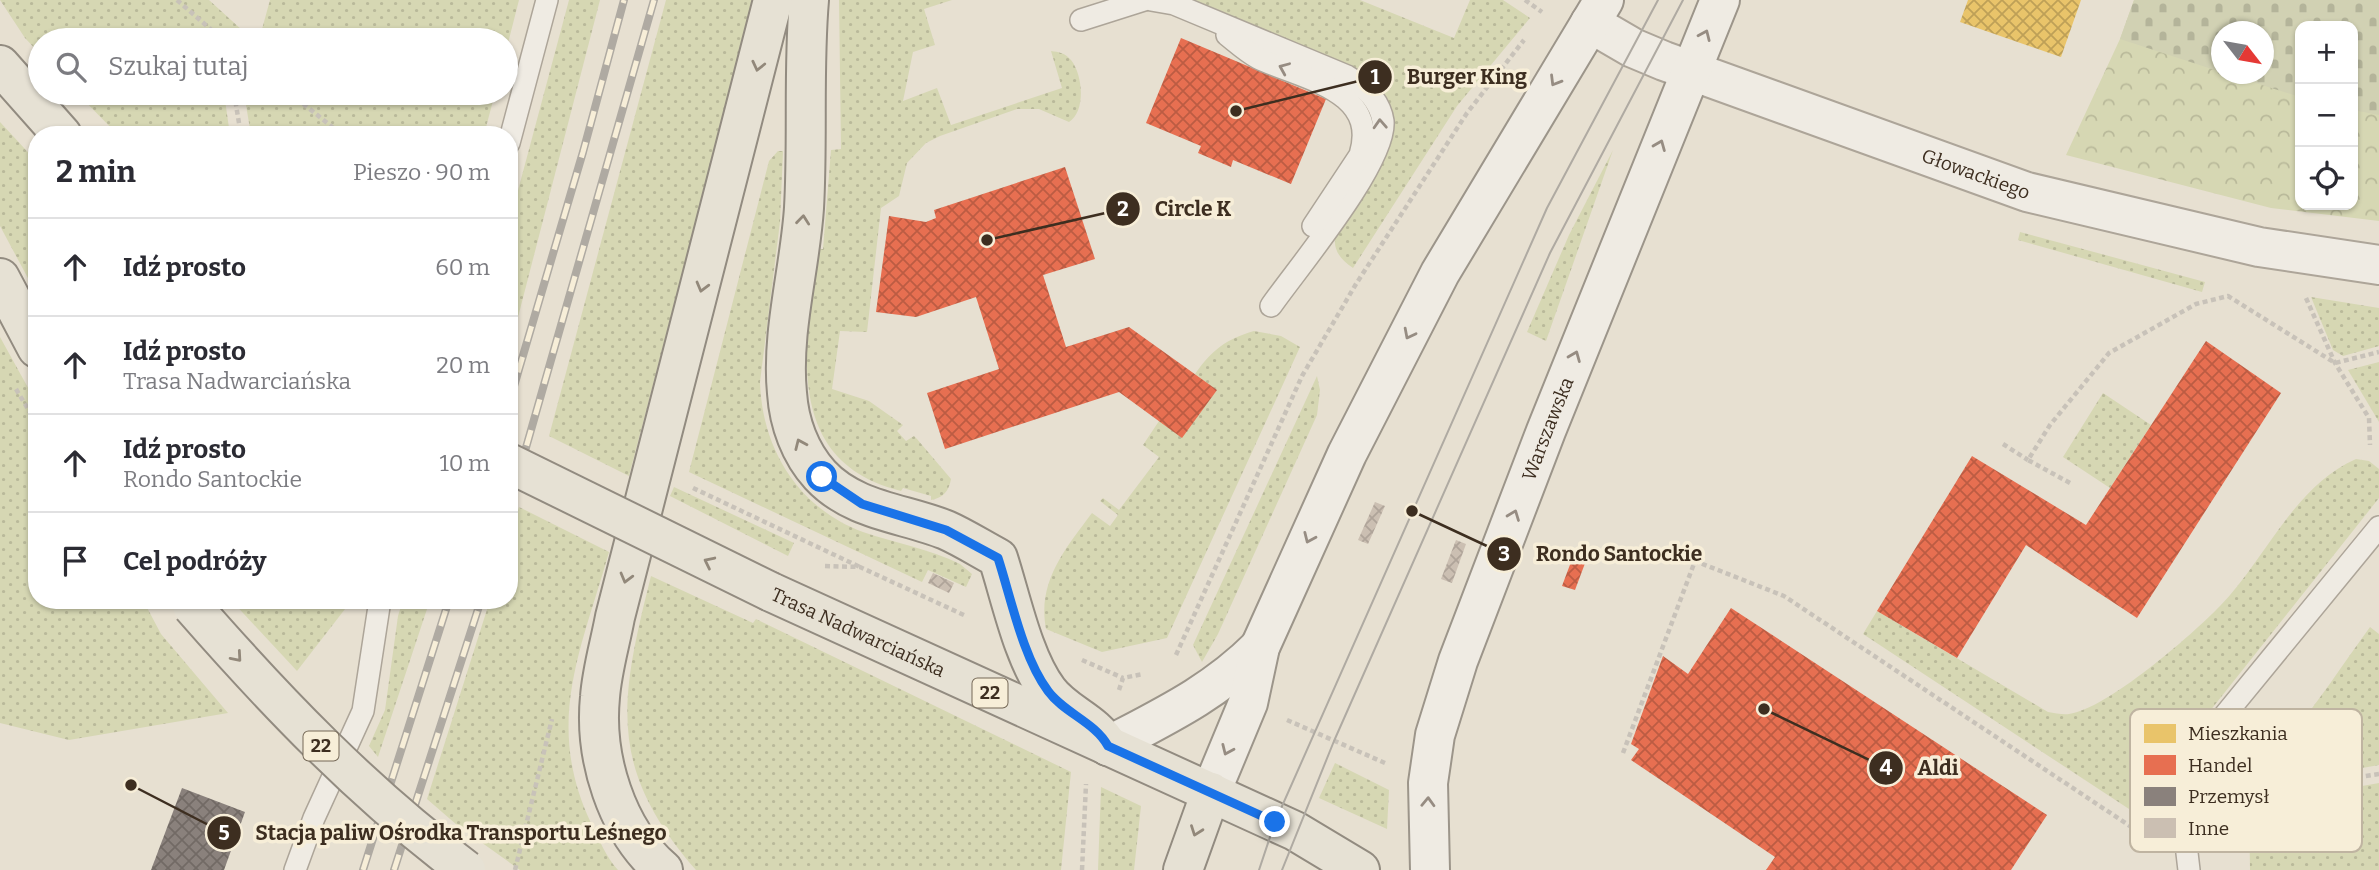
<!DOCTYPE html>
<html lang="pl">
<meta charset="utf-8">
<style>
:root{--surface:#fff;--page:#f7f7f7;--text:#2b2b33;--muted:#7c7c81;--line:#e1e1e2}
body{margin:0;font-family:Bitter,serif;background:var(--page);color:var(--text)}
.controls{position:absolute;right:21px;top:21px;display:grid;overflow:hidden;border-radius:14px;box-shadow:0 2px 5px #0004}
.controls button{width:63px;height:63px;display:grid;place-items:center;padding:0;border:0;border-bottom:2px solid var(--line);background:var(--surface);color:var(--text);font:35px sans-serif}
.compass{position:absolute;left:2211px;top:21px;width:63px;height:63px;border-radius:50%;background:var(--surface);box-shadow:0 2px 5px #0004;rotate:121deg}
.stop{position:absolute;width:21px;height:21px;margin:-16px;border:5px solid #1a73e8;border-radius:50%;background:#fff}
.stop.end{background:#1a73e8;border-color:#fff;box-shadow:0 2px 7px #0008}
.list{margin:0;padding:0;list-style:none}
h2{display:flex;justify-content:space-between;align-items:center;height:91px;margin:0;padding:0 28px;font-size:30px}
h2 small{font-size:23px;font-weight:400;color:var(--muted)}
.list li{display:grid;grid-template-columns:46px 1fr auto;gap:21px;align-items:center;box-sizing:border-box;height:98px;padding:0 28px;border-top:2px solid var(--line)}
.list b{display:block;font-size:26px;white-space:nowrap}
.list p{margin:0;font-size:23px;white-space:nowrap;color:var(--muted)}
.list em{font-size:23px;font-style:normal;color:var(--muted)}
.icon{flex:none;width:38px;height:38px;fill:none;stroke:currentColor;stroke-width:2;stroke-linecap:round;stroke-linejoin:round}
.map{position:relative;flex:none;width:2379px;height:870px;overflow:hidden}
.search{position:absolute;background:var(--surface);box-shadow:0 2px 5px #0004;left:28px;top:28px;width:490px;height:77px;display:flex;align-items:center;gap:18px;box-sizing:border-box;padding:0 24px;border-radius:38px;color:var(--muted);font-size:26px}
.panel{position:absolute;background:var(--surface);box-shadow:0 2px 5px #0004;left:28px;top:126px;width:490px;height:483px;border-radius:28px}
.map>svg:first-child{display:block}
.grass{fill:url(#grass-dots)}
.forest{fill:url(#forest-crowns);fill-rule:evenodd}
.cemetery{fill:url(#cemetery-stones)}
.homes{fill:url(#homes-cross-hatch)}
.shops{fill:url(#shops-cross-hatch)}
.industry{fill:url(#industry-cross-hatch)}
.building{fill:url(#building-cross-hatch)}
.lines{fill:none;stroke-linecap:round;stroke-linejoin:round}
.service-casing{stroke:#ada599;stroke-width:24}
.tertiary-casing{stroke:#ada599;stroke-width:42}
.secondary-casing{stroke:#9c958a;stroke-width:42}
.primary-casing{stroke:#928b80;stroke-width:42}
.path{stroke:#c8c2b9;stroke-width:4.5;stroke-dasharray:5 3.5;stroke-linecap:butt}
.service{stroke:#efebe3;stroke-width:21}
.tertiary{stroke:#efebe3;stroke-width:38}
.secondary{stroke:#efebe3;stroke-width:38}
.primary{stroke:#e6e1d4;stroke-width:38}
.tram{stroke:#afaaa2;stroke-width:2}
.rail-casing{stroke:#afaaa2;stroke-width:8}
.rail{stroke:#f7eed8;stroke-width:5;stroke-dasharray:16;stroke-linecap:butt}
.primary-bridge-casing{stroke:#928b80;stroke-width:42;stroke-linecap:butt}
.primary-bridge{stroke:#e6e1d4;stroke-width:38}
.oneway{stroke:#968c82}
.oneway2{stroke:#92887a}
.route{stroke:#1a73e8;stroke-width:9}
.labels{text-anchor:middle;stroke-width:7;stroke-linejoin:round;paint-order:stroke}
.shield{fill:#f7eed8;stroke:#756857;stroke-width:2}
.shield-label{font-size:18px;font-weight:bold;fill:#3d2e20}
.street-label{font-size:19px;fill:#3d2e20;stroke:#f7eed8}
.key{fill:#f7eed8;stroke:#bfb4a1;stroke-width:2}
.key-label{font-size:19px;fill:#3d2e20}
.leader{fill:none;stroke:#3d2e20;stroke-width:2.5}
.callout-dot{fill:#3d2e20;stroke:#f7eed8;stroke-width:2.5}
.mark-label{font-size:21px;text-anchor:middle;font-weight:bold;fill:#fff}
.callout-label{font-size:21px;text-anchor:middle;font-weight:bold;fill:#3d2e20;stroke:#f7eed8;stroke-width:7;stroke-linejoin:round;paint-order:stroke}
</style>
<div class="map">
<svg width="2379" height="870" viewBox="0 0 2379 870">
<defs>
<pattern id="grass-dots" width="8" height="8" patternUnits="userSpaceOnUse" patternTransform="scale(1.75)"><rect width="8" height="8" fill="#d6d7b3"/><path d="M2 2h.1M6 6h.1" fill="none" stroke="#b9b99a" stroke-width="1.8" stroke-linecap="round"/></pattern>
<pattern id="forest-crowns" width="20" height="18" patternUnits="userSpaceOnUse" patternTransform="scale(1.75)"><rect width="20" height="18" fill="#d6d7b3"/><path d="M2 6a3 3 0 1 1 6 0M12 15a3 3 0 1 1 6 0" fill="none" stroke="#b9b99a"/></pattern>
<pattern id="cemetery-stones" width="16" height="16" patternUnits="userSpaceOnUse" patternTransform="scale(1.75)"><rect width="16" height="16" fill="#d1d1b3"/><path d="M2 7V4a2 2 0 0 1 4 0v3zM10 15v-3a2 2 0 0 1 4 0v3z" fill="#b4b49a"/></pattern>
<pattern id="homes-cross-hatch" width="8" height="8" patternUnits="userSpaceOnUse" patternTransform="scale(1.75)"><rect width="8" height="8" fill="#e9c46a"/><path d="M0 0l8 8M0 8l8-8" fill="none" stroke="#bea057"/></pattern>
<pattern id="shops-cross-hatch" width="8" height="8" patternUnits="userSpaceOnUse" patternTransform="scale(1.75)"><rect width="8" height="8" fill="#e76f51"/><path d="M0 0l8 8M0 8l8-8" fill="none" stroke="#bc5c43"/></pattern>
<pattern id="industry-cross-hatch" width="8" height="8" patternUnits="userSpaceOnUse" patternTransform="scale(1.75)"><rect width="8" height="8" fill="#8a817c"/><path d="M0 0l8 8M0 8l8-8" fill="none" stroke="#726a65"/></pattern>
<pattern id="building-cross-hatch" width="8" height="8" patternUnits="userSpaceOnUse" patternTransform="scale(1.75)"><rect width="8" height="8" fill="#cbbfb2"/><path d="M0 0l8 8M0 8l8-8" fill="none" stroke="#afa499"/></pattern>
</defs>
<rect width="100%" height="100%" fill="#e7e0d1"/>
<g class="grass">
<polygon points="0,0 209,0 253,40 40,40 40,54 25,38"/>
<polygon points="270,0 519,0 506,51 506,40 259,40"/>
<polygon points="569,0 600,0 509,352 509,224"/>
<polygon points="666,0 754,0 629,476 549,436"/>
<path d="M839 0H952L924 9 935 45 913 52 903 101 937 88 951 125 1062 88 1051 51C1059 52 1065 53 1071 60 1083 75 1086 111 1069 122L1039 109H1017L940 136 926 143 907 163 899 196 881 208 867 332 840 331 832 389 869 401 903 425 897 431 906 441 914 436 917 439 951 479C949 491 943 498 931 500V496L903 488 901 491C780 461 806 343 817 249H823L831 150 841 149Z"/>
<path d="M1192 0H1360L1454 38 1470 0H1503L1530 18 1457 106 1353 268C1308 238 1360 209 1369 182 1377 156 1376 117 1379 90L1357 70Z"/>
<polygon points="77,93 224,93 230,135 118,135"/>
<polygon points="244,93 495,93 484,135 251,135"/>
<polygon points="0,122 37,162 37,295 0,226"/>
<polygon points="1613,150 1546,341 1527,332 1569,235"/>
<path d="M778 151H783L780 222 760 382C762 449 798 508 863 532 895 543 930 549 960 564L972 574 966 587 928 570 922 582 689 472 769 161Z"/>
<polygon points="2020,232 2205,282 2202,292 2018,240"/>
<polygon points="2311,297 2379,308 2379,346 2343,356 2333,350"/>
<path d="M1254 331 1281 336 1300 347 1167 638 1102 652 1046 629C1037 582 1065 549 1092 513L1110 526 1118 515 1100 501 1103 498 1119 510 1159 457 1143 445 1159 421 1216 390 1195 374C1212 350 1226 339 1254 331Z"/>
<polygon points="0,337 37,404 37,600 143,600 161,634 228,713 69,740 0,723"/>
<polygon points="2379,362 2379,422 2348,370"/>
<polygon points="1317,376 1320,390 1317,415 1218,634 1202,662 1193,645"/>
<polygon points="2103,393 2151,425 2110,488 2063,457"/>
<path d="M2356 459 2369 461 2379 469V498L2202 721 2180 767 2164 832 1863 634 1877 611 2048 712C2055 713 2063 715 2069 714 2107 709 2192 635 2220 606 2266 559 2293 487 2356 459Z"/>
<polygon points="674,487 794,543 788,556 670,496"/>
<path d="M519 507 609 552C581 651 544 723 591 823 599 839 606 857 618 870H520L457 825 427 799 490 600H509V538Z"/>
<path d="M651 576 753 623 756 619 1071 772 1061 870H696C606 767 620 700 651 576Z"/>
<polygon points="231,600 352,600 297,671"/>
<polygon points="403,600 430,600 378,757 369,746 385,710 398,616"/>
<path d="M2370 627 2379 634V765L2279 783 2262 777C2260 761 2279 748 2289 737 2318 703 2343 664 2370 627Z"/>
<polygon points="1335,763 1389,790 1387,829 1319,798"/>
<polygon points="2379,783 2379,870 2250,870 2249,806"/>
<polygon points="1101,787 1141,806 1134,870 1098,870"/>
</g>
<path class="forest" d="M2134 0H2379V221L2271 208 2066 155 2120 39ZM2300 26H2353V205H2300ZM2222 32H2264V74H2222Z"/>
<polygon class="cemetery" points="2134,0 2379,0 2379,115 2353,110 2353,26 2300,26 2300,97 2227,74 2264,74 2264,32 2222,32 2221,72 2120,39"/>
<polygon class="homes" points="1968,0 2081,0 2061,57 1960,22"/>
<g class="shops">
<polygon points="1181,38 1326,99 1291,184 1233,160 1231,167 1198,153 1201,146 1146,123"/>
<polygon points="1065,167 1095,259 1043,275 1066,347 1129,327 1217,390 1182,438 1119,392 945,449 927,393 999,369 976,297 916,317 876,312 889,216 926,222 936,218 934,210"/>
<polygon points="2206,341 2281,393 2137,618 2026,545 1957,658 1877,611 1972,456 2086,525"/>
<polygon points="1574,554 1587,558 1575,590 1562,586"/>
<polygon points="1731,608 2047,815 2011,870 1766,870 1775,857 1631,760 1639,749 1631,744 1663,656 1688,674"/>
</g>
<polygon class="industry" points="182,788 245,812 224,870 151,870"/>
<g class="building">
<polygon points="1375,502 1385,506 1368,544 1358,540"/>
<polygon points="1456,540 1466,544 1452,583 1441,579"/>
<polygon points="933,573 954,583 949,593 928,583"/>
</g>
<g class="lines">
<g class="service-casing">
<g id="service">
<path d="M1151 0 1174 4 1347 76C1364 86 1380 101 1383 121 1387 162 1296 270 1271 306"/>
<polyline points="1081,20 1144,0"/>
<path d="M1227 35C1237 43 1247 52 1258 58 1301 79 1380 89 1360 155L1313 226"/>
<polyline points="509,143 547,0"/>
<polyline points="295,870 314,818 363,711 380,600"/>
<polyline points="2189,870 2185,836 2188,783 2206,738 2379,527"/>
</g>
</g>
<g class="tertiary-casing">
<g id="tertiary">
<path id="s1" d="M1590 23 1633 48 1664 61 2027 192 2259 247 2379 265"/>
</g>
</g>
<g class="secondary-casing">
<g id="secondary">
<path d="M1108 746C1165 716 1214 693 1260 647"/>
<polyline points="1211,792 1248,703 1260,647 1347,454 1440,273 1604,0"/>
<path id="s2" d="M1430 870 1428 783 1435 735 1458 661 1546 431 1720 0"/>
</g>
</g>
<g class="primary-casing">
<g id="primary">
<path d="M809 0C803 69 808 138 804 208 800 269 781 332 787 393 789 423 800 453 820 475 853 511 904 513 946 530 964 538 981 549 998 558 1011 598 1023 658 1048 691 1064 713 1095 722 1108 746"/>
<polyline points="0,65 62,135"/>
<polyline points="0,278 37,348"/>
<path id="s3" d="M771 592 1295 831 1360 870"/>
<path d="M663 870C616 830 594 757 600 697 602 670 610 644 615 617L773 0"/>
<polyline points="1183,870 1211,792"/>
</g>
</g>
<g class="path">
<polyline points="177,0 223,40"/>
<polyline points="1525,0 1542,12"/>
<polyline points="234,93 241,135"/>
<polyline points="290,93 342,135"/>
<polyline points="2306,298 2335,363 2369,418 2370,445"/>
<polyline points="16,389 37,424"/>
<polyline points="2003,444 2028,460"/>
<polyline points="2070,483 2028,460 2050,425 2109,353 2196,304 2228,296 2335,363 2379,352"/>
<polyline points="693,488 860,567"/>
<polyline points="825,566 860,567 966,616"/>
<polyline points="1176,655 1302,376 1356,284 1467,113 1524,40"/>
<polyline points="1082,660 1123,678"/>
<polyline points="1119,690 1123,678 1143,674"/>
<polyline points="1287,720 1385,763"/>
<polyline points="1623,753 1695,561 1784,596 2148,838"/>
<polyline points="2223,798 2379,774"/>
<polyline points="515,870 552,719"/>
<polyline points="1082,870 1086,784"/>
</g>
<use href="#service" class="service"/>
<use href="#tertiary" class="tertiary"/>
<use href="#secondary" class="secondary"/>
<use href="#primary" class="primary"/>
<g class="tram">
<polyline points="1259,870 1275,822 1547,208 1658,0"/>
<polyline points="1282,870 1334,741 1550,253 1683,0"/>
</g>
<g class="rail-casing">
<g id="rail">
<polyline points="509,403 583,152 624,0"/>
<polyline points="509,507 654,0"/>
<polyline points="363,870 449,600"/>
<polyline points="394,870 481,600"/>
</g>
</g>
<use href="#rail" class="rail"/>
<g class="primary-bridge-casing">
<g id="primary-bridge">
<polyline points="509,463 771,592"/>
<path d="M192 606C276 702 363 793 466 870"/>
</g>
</g>
<use href="#primary-bridge" class="primary-bridge"/>
</g>
<defs><path id="oneway-chevron" d="M-2-3.5L2.5 0L-2 3.5" fill="none" stroke-width="1.6" stroke-linecap="round" stroke-linejoin="round" transform="scale(1.75)"/></defs>
<g class="oneway">
<use href="#oneway-chevron" transform="translate(1705 35) rotate(-66)"/>
<use href="#oneway-chevron" transform="translate(1284 68) rotate(-157)"/>
<use href="#oneway-chevron" transform="translate(1555 81) rotate(121)"/>
<use href="#oneway-chevron" transform="translate(1380 124) rotate(-93)"/>
<use href="#oneway-chevron" transform="translate(1660 145) rotate(-68)"/>
<use href="#oneway-chevron" transform="translate(1409 334) rotate(117)"/>
<use href="#oneway-chevron" transform="translate(1575 356) rotate(-68)"/>
<use href="#oneway-chevron" transform="translate(1514 515) rotate(-69)"/>
<use href="#oneway-chevron" transform="translate(1309 538) rotate(114)"/>
<use href="#oneway-chevron" transform="translate(1227 750) rotate(114)"/>
<use href="#oneway-chevron" transform="translate(1428 802) rotate(-88)"/>
</g>
<g class="oneway2">
<use href="#oneway-chevron" transform="translate(758 66) rotate(103)"/>
<use href="#oneway-chevron" transform="translate(803 220) rotate(-84)"/>
<use href="#oneway-chevron" transform="translate(702 287) rotate(105)"/>
<use href="#oneway-chevron" transform="translate(800 444) rotate(-114)"/>
<use href="#oneway-chevron" transform="translate(709 562) rotate(-154)"/>
<use href="#oneway-chevron" transform="translate(626 578) rotate(105)"/>
<use href="#oneway-chevron" transform="translate(237 657) rotate(49)"/>
<use href="#oneway-chevron" transform="translate(1196 831) rotate(110)"/>
</g>
<g class="lines">
<path class="route" d="M822 477 862 504 946 530 998 558C1011 598 1023 658 1048 691 1064 713 1095 722 1108 746L1275 822"/>
</g>
<g class="labels">
<g class="shield">
<rect x="972.5" y="678.5" width="35" height="29" rx="5"/>
<rect x="303.5" y="731.5" width="35" height="29" rx="5"/>
</g>
<g class="shield-label">
<text x="990" y="699">22</text>
<text x="321" y="752">22</text>
</g>
<g class="street-label">
<text dy="7" stroke="none"><textPath href="#s1" startOffset="415">Głowackiego</textPath></text>
<text dy="7" stroke="none"><textPath href="#s2" startOffset="462">Warszawska</textPath></text>
<text dy="7" stroke="none"><textPath href="#s3" startOffset="96">Trasa Nadwarciańska</textPath></text>
</g>
</g>
<rect x="2130" y="709" width="232" height="143" rx="10" class="key"/>
<rect x="2144" y="724" width="32" height="19" fill="#e9c46a"/>
<rect x="2144" y="755" width="32" height="20" fill="#e76f51"/>
<rect x="2144" y="787" width="32" height="19" fill="#8a817c"/>
<rect x="2144" y="818" width="32" height="20" fill="#cbbfb2"/>
<g class="key-label">
<text x="2188" y="740">Mieszkania</text>
<text x="2188" y="772">Handel</text>
<text x="2188" y="803">Przemysł</text>
<text x="2188" y="835">Inne</text>
</g>
<path class="leader" d="M1236 111L1375 77M987 240L1123 209M1412 511L1504 554M1764 709L1886 768M131 785L224 833"/>
<g class="callout-dot">
<circle cx="1236" cy="111" r="7"/>
<circle cx="987" cy="240" r="7"/>
<circle cx="1412" cy="511" r="7"/>
<circle cx="1764" cy="709" r="7"/>
<circle cx="131" cy="785" r="7"/>
<circle cx="1375" cy="77" r="18"/>
<circle cx="1123" cy="209" r="18"/>
<circle cx="1504" cy="554" r="18"/>
<circle cx="1886" cy="768" r="18"/>
<circle cx="224" cy="833" r="18"/>
</g>
<g class="mark-label">
<text x="1375" y="84">1</text>
<text x="1123" y="216">2</text>
<text x="1504" y="561">3</text>
<text x="1886" y="775">4</text>
<text x="224" y="840">5</text>
</g>
<g class="callout-label">
<text x="1467" y="84">Burger King</text>
<text x="1193" y="216">Circle K</text>
<text x="1619" y="561">Rondo Santockie</text>
<text x="1938" y="775">Aldi</text>
<text x="461" y="840">Stacja paliw Ośrodka Transportu Leśnego</text>
</g>
</svg>
<div class="controls">
<button>+</button>
<button>−</button>
<button><svg class="icon" aria-label="locate" viewBox="0 0 24 24"><circle cx="12" cy="12" r="6"/><path d="M12 2v4M12 18v4M2 12h4M18 12h4"/></svg></button>
</div>
<svg class="compass" viewBox="-18 -18 36 36"><path d="M0-13l5 13h-10z" fill="#e53935"/><path d="M0 13l5-13h-10z" fill="#7c7c81"/></svg>
<div class="stop" style="left:822px;top:477px"></div>
<div class="stop end" style="left:1275px;top:822px"></div>
<div class="search"><svg class="icon" aria-label="search" viewBox="0 0 24 24"><circle cx="10" cy="10" r="6"/><path d="M15 15l6 6"/></svg>Szukaj tutaj</div>
<section class="panel">
<h2>2 min<small>Pieszo · 90 m</small></h2>
<ul class="list">
<li><svg class="icon" aria-label="ahead" viewBox="0 0 24 24"><path d="M12 20V5M6 11l6-6 6 6"/></svg><div><b>Idź prosto</b></div><em>60 m</em></li>
<li><svg class="icon" aria-label="ahead" viewBox="0 0 24 24"><path d="M12 20V5M6 11l6-6 6 6"/></svg><div><b>Idź prosto</b><p>Trasa Nadwarciańska</p></div><em>20 m</em></li>
<li><svg class="icon" aria-label="ahead" viewBox="0 0 24 24"><path d="M12 20V5M6 11l6-6 6 6"/></svg><div><b>Idź prosto</b><p>Rondo Santockie</p></div><em>10 m</em></li>
<li><svg class="icon" aria-label="arrive" viewBox="0 0 24 24"><path d="M6 21V4h12l-3 4 3 4H6"/></svg><div><b>Cel podróży</b></div></li>
</ul>
</section>
</div>
